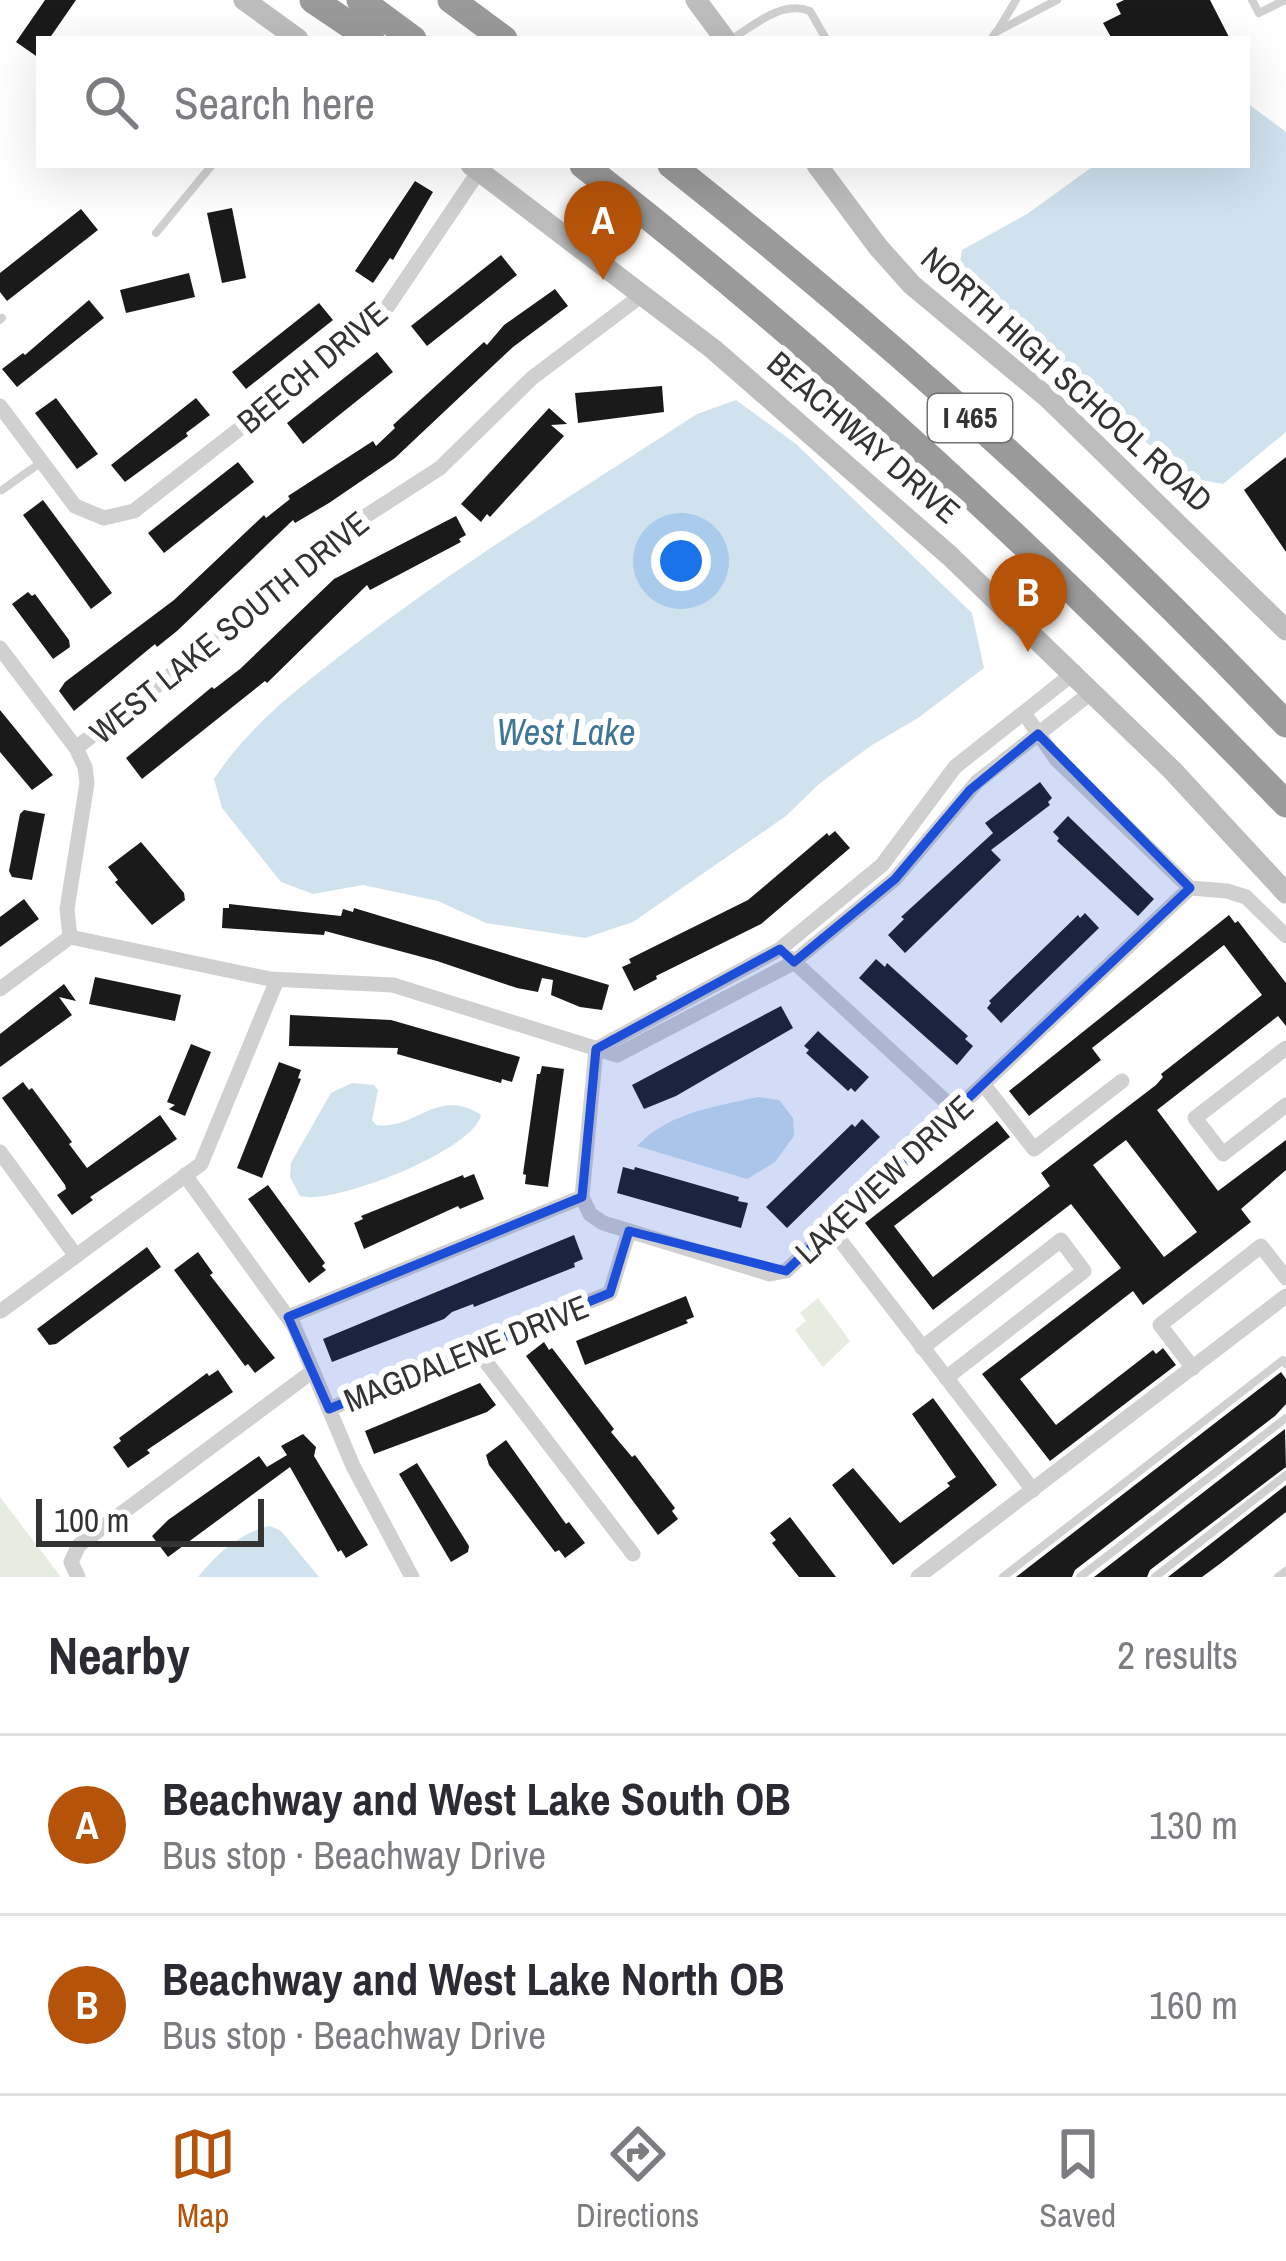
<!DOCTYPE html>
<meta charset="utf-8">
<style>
:root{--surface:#fff;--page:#f7f7f7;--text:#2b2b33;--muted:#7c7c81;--line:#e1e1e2;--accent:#b45309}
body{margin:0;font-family:"Archivo Narrow",sans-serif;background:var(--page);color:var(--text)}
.scale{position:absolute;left:36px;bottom:30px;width:228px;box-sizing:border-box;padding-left:12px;border:6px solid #333;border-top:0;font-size:33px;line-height:42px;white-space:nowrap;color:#333;-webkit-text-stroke:9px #fff;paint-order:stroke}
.you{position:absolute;left:681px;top:561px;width:42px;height:42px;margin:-30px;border:9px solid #fff;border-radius:50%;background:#1a73e8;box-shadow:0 0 0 18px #1a73e833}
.badge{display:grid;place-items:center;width:78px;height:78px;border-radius:50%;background:var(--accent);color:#fff;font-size:39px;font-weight:700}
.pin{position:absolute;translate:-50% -99px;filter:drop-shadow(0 3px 6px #0008)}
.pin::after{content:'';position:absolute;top:63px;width:42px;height:36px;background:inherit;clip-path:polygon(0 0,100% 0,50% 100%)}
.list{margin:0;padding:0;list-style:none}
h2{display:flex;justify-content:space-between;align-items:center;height:156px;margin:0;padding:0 48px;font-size:51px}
h2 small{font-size:39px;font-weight:400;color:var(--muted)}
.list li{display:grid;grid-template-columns:78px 1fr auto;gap:36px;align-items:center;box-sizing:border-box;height:180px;padding:0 48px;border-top:3px solid var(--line)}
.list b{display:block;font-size:45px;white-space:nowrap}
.list p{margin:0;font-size:39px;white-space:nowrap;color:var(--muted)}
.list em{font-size:39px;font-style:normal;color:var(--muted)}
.icon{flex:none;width:66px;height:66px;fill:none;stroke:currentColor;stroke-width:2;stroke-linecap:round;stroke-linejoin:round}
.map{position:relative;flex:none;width:1286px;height:1577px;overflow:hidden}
.search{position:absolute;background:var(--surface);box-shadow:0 12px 48px #0002;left:36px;right:36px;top:36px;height:132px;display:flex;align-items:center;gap:30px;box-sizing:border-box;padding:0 42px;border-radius:0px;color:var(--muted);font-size:45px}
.sheet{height:516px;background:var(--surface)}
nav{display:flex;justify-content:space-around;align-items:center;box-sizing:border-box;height:168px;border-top:3px solid var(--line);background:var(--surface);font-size:33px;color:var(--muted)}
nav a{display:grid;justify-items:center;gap:6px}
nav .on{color:var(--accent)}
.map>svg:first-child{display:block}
.green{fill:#e6ecdf}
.water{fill:#cfe2ee}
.building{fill:#1a1a1a;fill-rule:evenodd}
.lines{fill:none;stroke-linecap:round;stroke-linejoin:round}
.lane{stroke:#d0d0d0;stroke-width:8}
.street{stroke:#d0d0d0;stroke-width:15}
.secondary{stroke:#bdbdbd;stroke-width:21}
.highway{stroke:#9a9a9a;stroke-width:27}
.marked{fill:#1d4ed8;fill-opacity:0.2;stroke:#1d4ed8;stroke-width:9;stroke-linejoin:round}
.labels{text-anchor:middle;stroke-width:12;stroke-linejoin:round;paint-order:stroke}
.shield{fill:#fff;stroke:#707070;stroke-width:3}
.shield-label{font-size:30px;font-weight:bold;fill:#333}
.street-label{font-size:33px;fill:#333;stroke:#fff}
.water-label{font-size:36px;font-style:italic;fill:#3f7597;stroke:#fff}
</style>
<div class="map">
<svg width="1286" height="1577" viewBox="0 0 1286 1577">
<rect width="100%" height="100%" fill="#fff"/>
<g class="green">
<polygon points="818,1298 850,1341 823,1367 795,1330 806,1321 800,1313"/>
<polygon points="0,1497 61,1577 0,1577"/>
</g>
<g class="water">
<polygon points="1247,103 1286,132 1286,432 1223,484 1186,477 1047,356 959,269 962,250 1027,214 1095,165 1247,165"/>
<path d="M736 400 796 444 972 613 984 668 918 718 872 745 819 784 786 816 633 922 585 938 486 923 438 901 363 885 313 894 281 882 222 808 214 779C249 725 302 685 353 646 462 562 581 490 697 414Z"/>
<path d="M352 1083 374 1085 378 1090 372 1120 376 1125C418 1130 437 1086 481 1115 474 1150 333 1206 300 1196L290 1177 291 1163 331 1093Z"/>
<path d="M758 1097 779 1100 793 1118 794 1136 775 1162 747 1179 637 1146C669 1112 715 1107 758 1097Z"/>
<path d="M270 1526 281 1531 319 1577H198C216 1554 241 1532 270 1526Z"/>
</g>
<g class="building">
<polygon points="45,0 76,0 49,39 39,39 39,58 16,42"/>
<polygon points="1124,0 1210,0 1230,39 1112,39 1103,23 1121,14 1116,4"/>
<polygon points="415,181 433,192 393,260 390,258 373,283 355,271"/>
<polygon points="232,208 246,278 222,283 207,213"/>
<polygon points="81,209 98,230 7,301 0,292 0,273"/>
<polygon points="501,255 517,275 427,346 411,326"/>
<polygon points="189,273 195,297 126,313 120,290"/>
<polygon points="555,289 568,306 513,347 395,458 329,503 295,523 293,520 177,631 157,647 155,644 74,711 59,691 65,682 174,600 264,515 266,518 290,499 288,496 373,441 376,446 395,428 393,425 484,342 487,345 504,325"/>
<polygon points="89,300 104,318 17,387 2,369 23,353 25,355"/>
<polygon points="319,303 333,320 246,389 232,372"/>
<polygon points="377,352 393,372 303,444 287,423"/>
<polygon points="662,386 664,412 578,423 575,393"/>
<polygon points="56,398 98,454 77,469 35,413"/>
<polygon points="196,398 210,415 186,433 188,436 125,482 111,465"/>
<polygon points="549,408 567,424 551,425 564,436 490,517 487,514 481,522 461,504"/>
<polygon points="1286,457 1286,552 1244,490"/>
<polygon points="238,462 254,482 164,553 148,533"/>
<polygon points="43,500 112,593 91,609 23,515"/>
<polygon points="456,516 466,535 459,539 461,542 370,590 367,585 267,683 265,681 142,779 126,758 212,687 214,689 240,669 334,579"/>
<polygon points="28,592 32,596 35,594 69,640 70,647 53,659 12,604"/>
<polygon points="0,710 53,775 32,790 0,752"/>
<polygon points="1040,782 1052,798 1048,802 1050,805 991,850 1001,860 905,953 888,935 904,919 901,917 993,833 985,823"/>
<polygon points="24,810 45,814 32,880 12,877 9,871 20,814"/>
<polygon points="1068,816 1154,899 1138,916 1057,841 1059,838 1053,832"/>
<polygon points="835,831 850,848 761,924 656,976 657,979 634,991 622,967 631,963 629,959 748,900 827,833 829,836"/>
<polygon points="141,842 184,893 185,900 152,925 115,882 118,880 108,867"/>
<polygon points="24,899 39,919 0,947 0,917"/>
<polygon points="229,904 341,916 343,909 353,912 354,908 609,985 602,1010 580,1007 551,995 553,980 542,978 538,992 517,988 437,961 325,931 324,935 222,928 223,908 229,908"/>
<polygon points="1085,913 1099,928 1001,1023 987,1008 991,1003 989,1001 1078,915 1080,918"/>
<path d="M1229 915 1235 923 1238 921 1286 983V1026L1278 1016 1157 1110 1218 1191 1286 1140V1170L1241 1209 1251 1222 1143 1305 1133 1291 1020 1379 1056 1425 1153 1350 1156 1354 1163 1348 1176 1365 1050 1461 982 1374 1121 1268 1071 1204 933 1310 865 1223 997 1121 1010 1137 894 1226 933 1277 1050 1186 1041 1173 1156 1085 1163 1077 1161 1074 1262 995 1224 945 1092 1048 1101 1060 1029 1116 1009 1091ZM1126 1140 1197 1232 1164 1257 1093 1165Z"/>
<polygon points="876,959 885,967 887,963 968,1036 965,1039 973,1046 957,1065 859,978"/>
<polygon points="95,977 181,995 175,1021 89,1004"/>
<polygon points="64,984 76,1001 59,997 72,1015 0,1067 0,1034"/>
<polygon points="781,1006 793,1028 676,1096 644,1109 632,1085"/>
<polygon points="290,1015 391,1020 520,1057 512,1082 502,1079 501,1083 397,1054 398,1048 289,1046"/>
<polygon points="818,1031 869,1077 855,1092 851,1088 848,1091 806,1053 809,1050 804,1046"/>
<polygon points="191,1044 211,1052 185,1116 169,1109 175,1105 167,1102"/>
<polygon points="279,1062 301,1070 298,1078 301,1079 262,1178 237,1168"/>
<polygon points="542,1066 564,1069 548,1187 525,1184 526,1175 523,1174 537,1074 540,1074"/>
<polygon points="23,1082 29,1090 32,1088 72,1142 69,1144 87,1168 160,1115 177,1139 90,1197 93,1200 72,1215 57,1195 66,1189 65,1185 2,1098"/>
<polygon points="862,1119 880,1137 787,1228 766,1207 852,1124 855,1127"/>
<polygon points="623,1167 634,1170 635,1167 739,1197 738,1201 748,1203 741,1228 617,1193"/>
<polygon points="474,1174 484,1199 460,1209 458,1206 364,1249 354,1223 363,1219 361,1216 463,1175 464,1178"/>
<polygon points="268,1185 325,1263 322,1266 326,1270 309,1283 248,1199"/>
<polygon points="574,1235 583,1259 574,1263 575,1267 474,1307 473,1304 452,1312 444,1319 332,1362 323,1339"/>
<polygon points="147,1247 161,1267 56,1344 49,1345 37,1329"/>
<polygon points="198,1252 213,1273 210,1275 275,1358 255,1373 248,1364 245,1366 174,1270"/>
<polygon points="686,1296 694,1317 686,1320 688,1323 585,1365 576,1341"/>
<polygon points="544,1342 549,1350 552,1348 614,1429 611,1432 632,1457 635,1455 675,1508 672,1511 678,1519 658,1535 526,1356"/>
<polygon points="218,1370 233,1392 147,1450 150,1453 128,1468 113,1447 121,1441 119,1438 207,1373 209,1376"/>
<polygon points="1281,1372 1286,1379 1286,1404 1275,1416 1075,1570 1072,1577 1016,1577"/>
<polygon points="480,1383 496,1405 487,1412 374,1454 365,1431"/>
<polygon points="933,1398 997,1485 893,1565 832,1485 853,1468 900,1523 950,1486 947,1483 956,1477 912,1414"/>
<polygon points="1285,1429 1286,1467 1150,1570 1147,1577 1094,1577"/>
<polygon points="303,1434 316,1447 314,1456 368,1545 346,1558 341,1550 338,1552 290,1467 168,1557 152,1536 168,1520 259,1456 267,1467 287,1455 281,1446"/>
<polygon points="506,1440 566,1524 569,1522 585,1543 565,1558 559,1550 555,1552 489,1465 486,1455"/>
<polygon points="417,1463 469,1546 468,1552 451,1562 399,1474"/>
<polygon points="1286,1485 1286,1512 1221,1563 1202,1577 1168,1577"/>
<polygon points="790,1517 836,1577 799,1577 772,1543 776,1540 770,1533"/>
</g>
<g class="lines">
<g class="lane">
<polyline points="1252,0 1259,13 1285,0"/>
<polyline points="998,30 1016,0"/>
<path d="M732 39C755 24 783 0 810 11L826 39"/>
<polyline points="991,39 996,32 1057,0"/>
<polyline points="156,233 212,165"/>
<polyline points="0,320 2,318"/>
<polyline points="2,490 40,463"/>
<polyline points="1003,1577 1283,1360 1286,1364"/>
<polyline points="1080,1577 1286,1418"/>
<polyline points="1155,1577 1286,1475"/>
<polyline points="1278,1577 1286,1571"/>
</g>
<g class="street">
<polyline points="0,406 75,506 104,518 134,511 365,331 388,306 479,171"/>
<polyline points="0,648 76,748 85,767 87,783 67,909 70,937"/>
<polyline points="1024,713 1056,759 1190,888 1227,891 1246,897 1286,936"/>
<polyline points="76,748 220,637 321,545 440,468 532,378 642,295"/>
<polyline points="70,937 270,979 393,985 617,1055 791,964 895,879 977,782 1093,691"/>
<polyline points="790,958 956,1111"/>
<polyline points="0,989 70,937"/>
<polyline points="1286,1048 1195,1118 1223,1154 1286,1105"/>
<polyline points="596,1049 780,949 882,865 955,767 1075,672"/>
<polyline points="984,1085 1034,1149 1122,1081"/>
<polyline points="0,1152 76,1256"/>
<polyline points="185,1175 294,1326 353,1466 412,1577"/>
<polyline points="582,1197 590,1214 603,1223 770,1274 786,1271 1190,888"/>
<polyline points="582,1197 596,1049"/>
<polyline points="829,1226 1033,1490"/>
<polyline points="1,1311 201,1164 277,980"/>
<polyline points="288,1317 582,1197"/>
<polyline points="922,1348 1061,1240 1084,1271 946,1378"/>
<polyline points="476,1349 633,1554"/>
<polyline points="1193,1368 1160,1325 1261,1246 1286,1278"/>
<polyline points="329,1409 610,1293 629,1231"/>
<polyline points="78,1577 71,1562 79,1545 313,1371"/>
<polyline points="918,1577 1286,1296"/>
</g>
<g class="secondary">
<polyline points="244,0 298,39"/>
<polyline points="696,0 725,39"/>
<polyline points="471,165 713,349 950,556 1172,770 1286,893"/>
<polyline points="817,165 878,247 912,285 1048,398 1286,630"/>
</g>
<g class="highway">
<polyline points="313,0 371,39"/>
<polyline points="360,0 413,39"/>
<polyline points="451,0 504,39"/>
<path d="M583 165C834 360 1065 575 1286 804"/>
<path d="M671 165C888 337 1095 524 1286 724"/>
</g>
</g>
<path class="marked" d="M1038 734 1190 888 786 1271 629 1231 610 1293 329 1409 288 1317 582 1197 596 1049 780 949 794 962 895 879 970 790Z"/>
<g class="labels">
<rect class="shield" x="928" y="394" width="84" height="48" rx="9"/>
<g class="shield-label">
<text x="970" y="428">I 465</text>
</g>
<g class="street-label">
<text transform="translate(312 367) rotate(-40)" y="12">BEECH DRIVE</text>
<text transform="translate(1067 379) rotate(42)" y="12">NORTH HIGH SCHOOL ROAD</text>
<text transform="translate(864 437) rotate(41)" y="12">BEACHWAY DRIVE</text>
<text transform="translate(229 627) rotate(-39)" y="12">WEST LAKE SOUTH DRIVE</text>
<text transform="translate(884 1179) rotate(-43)" y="12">LAKEVIEW DRIVE</text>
<text transform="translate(466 1353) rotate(-22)" y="12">MAGDALENE DRIVE</text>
</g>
<g class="water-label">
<text x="566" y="745">West Lake</text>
</g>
</g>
</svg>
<div class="scale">100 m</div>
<div class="you"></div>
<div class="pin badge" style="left:603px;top:280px">A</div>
<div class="pin badge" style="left:1028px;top:652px">B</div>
<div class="search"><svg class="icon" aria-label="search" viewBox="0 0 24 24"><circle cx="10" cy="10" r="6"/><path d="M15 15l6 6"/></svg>Search here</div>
</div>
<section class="sheet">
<h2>Nearby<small>2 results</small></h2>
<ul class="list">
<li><span class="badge">A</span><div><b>Beachway and West Lake South OB</b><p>Bus stop · Beachway Drive</p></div><em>130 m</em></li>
<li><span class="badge">B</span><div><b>Beachway and West Lake North OB</b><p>Bus stop · Beachway Drive</p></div><em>160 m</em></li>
</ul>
</section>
<nav>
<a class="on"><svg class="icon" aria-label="map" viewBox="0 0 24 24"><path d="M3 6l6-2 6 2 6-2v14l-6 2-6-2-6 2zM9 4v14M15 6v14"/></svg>Map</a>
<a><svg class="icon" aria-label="directions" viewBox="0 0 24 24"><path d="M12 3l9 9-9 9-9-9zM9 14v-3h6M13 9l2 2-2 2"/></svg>Directions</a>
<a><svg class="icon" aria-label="saved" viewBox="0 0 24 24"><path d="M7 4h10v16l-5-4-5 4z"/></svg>Saved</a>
</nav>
